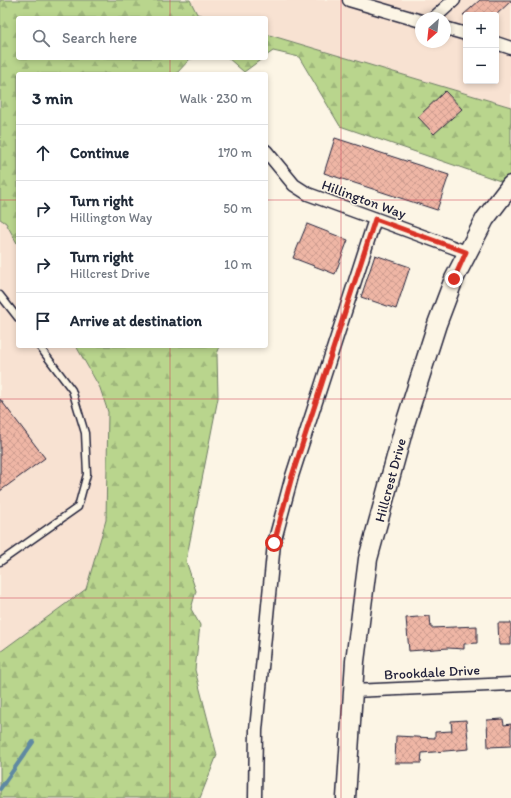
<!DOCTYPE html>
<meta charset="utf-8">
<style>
:root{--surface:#fff;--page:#f6f6f7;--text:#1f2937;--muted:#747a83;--line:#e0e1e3}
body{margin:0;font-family:Itim,sans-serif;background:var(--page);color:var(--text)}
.controls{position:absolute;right:12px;top:12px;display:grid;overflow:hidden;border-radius:4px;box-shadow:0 2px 6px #0003}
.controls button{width:36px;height:36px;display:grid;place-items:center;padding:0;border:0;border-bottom:1px solid var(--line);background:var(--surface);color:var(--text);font:20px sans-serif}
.compass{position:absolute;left:415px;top:12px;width:36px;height:36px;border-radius:50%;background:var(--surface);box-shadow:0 2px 6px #0003;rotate:207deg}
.stop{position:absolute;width:12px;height:12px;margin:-9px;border:3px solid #d93025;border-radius:50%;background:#fff}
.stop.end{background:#d93025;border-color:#fff;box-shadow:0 1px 4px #0008}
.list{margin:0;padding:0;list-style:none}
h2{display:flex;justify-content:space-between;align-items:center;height:52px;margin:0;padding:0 16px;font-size:17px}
h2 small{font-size:13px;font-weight:400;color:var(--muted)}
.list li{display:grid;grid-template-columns:26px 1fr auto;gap:12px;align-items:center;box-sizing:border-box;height:56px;padding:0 16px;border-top:1px solid var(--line)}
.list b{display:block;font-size:15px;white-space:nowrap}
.list p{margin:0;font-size:13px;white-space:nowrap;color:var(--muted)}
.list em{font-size:13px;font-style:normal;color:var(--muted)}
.icon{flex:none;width:22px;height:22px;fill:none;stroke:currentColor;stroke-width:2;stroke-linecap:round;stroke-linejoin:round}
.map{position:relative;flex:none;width:511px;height:798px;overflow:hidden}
.search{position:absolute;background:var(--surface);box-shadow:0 2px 6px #0003;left:16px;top:16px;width:252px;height:44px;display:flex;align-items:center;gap:10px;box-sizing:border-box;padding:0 14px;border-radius:4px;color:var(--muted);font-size:15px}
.panel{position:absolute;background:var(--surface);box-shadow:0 2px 6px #0003;left:16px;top:72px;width:252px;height:276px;border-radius:4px}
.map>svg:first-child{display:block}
.built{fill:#f8e2d2;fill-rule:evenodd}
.forest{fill:url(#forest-firs);stroke:#6e7c64}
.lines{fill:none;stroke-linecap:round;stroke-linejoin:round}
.stream{stroke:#5e89a2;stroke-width:4}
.building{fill:url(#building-cross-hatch);stroke:#22223b}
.lane-casing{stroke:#22223b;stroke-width:9}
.street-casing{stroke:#22223b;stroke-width:15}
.secondary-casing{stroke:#22223b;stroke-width:21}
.lane{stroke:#fcf5e5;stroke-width:6}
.street{stroke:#fcf5e5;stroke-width:12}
.secondary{stroke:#fcf5e5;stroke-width:18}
.route{stroke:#d93025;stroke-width:5}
.grid{fill:none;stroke:#d1495b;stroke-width:1;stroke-opacity:0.55}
.labels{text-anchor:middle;stroke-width:3;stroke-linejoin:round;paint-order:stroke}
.street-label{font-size:14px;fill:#22223b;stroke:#fcf5e5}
</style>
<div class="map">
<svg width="511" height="798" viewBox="0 0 511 798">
<defs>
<pattern id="forest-firs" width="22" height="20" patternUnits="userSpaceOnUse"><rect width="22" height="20" fill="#b9d58d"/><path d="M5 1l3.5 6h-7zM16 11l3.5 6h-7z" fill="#9fb77b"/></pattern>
<pattern id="building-cross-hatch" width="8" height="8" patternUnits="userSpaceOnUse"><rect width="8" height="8" fill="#efb6a5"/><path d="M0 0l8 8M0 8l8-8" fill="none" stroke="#cd9c8f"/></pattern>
</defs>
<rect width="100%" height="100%" fill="#fcf5e5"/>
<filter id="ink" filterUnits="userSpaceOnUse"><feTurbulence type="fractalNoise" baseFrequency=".025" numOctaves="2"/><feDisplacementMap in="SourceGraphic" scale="8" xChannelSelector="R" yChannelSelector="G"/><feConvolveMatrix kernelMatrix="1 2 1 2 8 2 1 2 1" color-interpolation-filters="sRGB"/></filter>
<g filter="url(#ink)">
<g class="built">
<path d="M190 0H511V107L266 34V18H211L197 14ZM466 15H496V81H466ZM421 18H445V42H421Z"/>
<polygon points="0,219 6,223 18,245 18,346 76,346 100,388 108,412 106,520 86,589 0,652"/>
</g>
<g class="forest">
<polygon points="0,0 190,0 197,14 211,18 18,18 18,58 197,58 190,59 176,74 18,74 18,245 6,223 0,219"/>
<polygon points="266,34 511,107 511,180 509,184 340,126 299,57 273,51 266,56"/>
<polygon points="228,58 263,58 244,72"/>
<polygon points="76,346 220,346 217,354 218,398 186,561 196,591 191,609 200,625 195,670 217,755 200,798 0,798 0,652 86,589 106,520 108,412 100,388"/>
</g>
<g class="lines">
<polyline class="stream" points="0,789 33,742"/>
</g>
<g class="building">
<polygon points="480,0 511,0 511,1 496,15 463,15"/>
<polygon points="445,91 462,109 434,134 418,117"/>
<polygon points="335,138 449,175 437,210 324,173"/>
<polygon points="307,224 348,240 335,274 293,258"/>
<polygon points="375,255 410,267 396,309 361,297"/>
<polygon points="0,399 45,458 0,491"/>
<polygon points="430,616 431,628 477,626 477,643 464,644 464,649 448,648 409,651 406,618"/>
<polygon points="498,623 511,623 511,645 499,645"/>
<polygon points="503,719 504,725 511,724 511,746 488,747 487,720"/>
<polygon points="466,720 469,749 422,753 421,763 395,763 396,736 435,738 435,732 452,731 451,721"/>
</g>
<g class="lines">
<g class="lane-casing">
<g id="lane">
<polyline points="0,295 18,318"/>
<polyline points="0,562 78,507 87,474 85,433 72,390 39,346"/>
</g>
</g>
<g class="street-casing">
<g id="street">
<polyline points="349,0 421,21"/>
<polyline points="434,18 454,0"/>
<polyline points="445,28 466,34"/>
<polyline points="496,43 511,48"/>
<polyline points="266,151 294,185 308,194 466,252"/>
<polyline points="353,691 511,684"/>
<polyline points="255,798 256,730 274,543 292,476 375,219"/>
</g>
</g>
<g class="secondary-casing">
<polyline id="secondary" points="346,798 355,661 368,559 405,424 437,324 454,279 485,219 511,185"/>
</g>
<use href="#lane" class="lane"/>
<use href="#street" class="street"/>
<use href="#secondary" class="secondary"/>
</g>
</g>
<g class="lines" filter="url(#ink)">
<polyline class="route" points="274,543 292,476 375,219 466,252 454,279"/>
</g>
<path class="grid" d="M170 0V18M341 0V798M170 58V74M0 200H18M266 200H511M170 346V798M0 399H511M0 598H511"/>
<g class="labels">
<g class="street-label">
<text transform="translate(364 199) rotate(20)" y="5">Hillington Way</text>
<text transform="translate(390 480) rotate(-75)" y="5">Hillcrest Drive</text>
<text transform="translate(432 672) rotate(-3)" y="5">Brookdale Drive</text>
</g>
</g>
</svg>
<div class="controls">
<button>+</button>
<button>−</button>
</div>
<svg class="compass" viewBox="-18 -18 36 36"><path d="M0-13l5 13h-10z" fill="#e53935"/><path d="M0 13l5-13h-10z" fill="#747a83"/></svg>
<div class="stop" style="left:274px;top:543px"></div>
<div class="stop end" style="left:454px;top:279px"></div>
<div class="search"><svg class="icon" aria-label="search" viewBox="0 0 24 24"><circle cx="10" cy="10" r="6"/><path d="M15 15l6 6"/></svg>Search here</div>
<section class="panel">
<h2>3 min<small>Walk · 230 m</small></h2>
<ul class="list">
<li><svg class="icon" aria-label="ahead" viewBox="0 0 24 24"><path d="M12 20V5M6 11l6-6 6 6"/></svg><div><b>Continue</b></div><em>170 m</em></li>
<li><svg class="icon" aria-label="right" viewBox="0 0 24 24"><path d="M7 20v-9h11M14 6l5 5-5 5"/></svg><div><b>Turn right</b><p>Hillington Way</p></div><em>50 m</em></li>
<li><svg class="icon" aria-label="right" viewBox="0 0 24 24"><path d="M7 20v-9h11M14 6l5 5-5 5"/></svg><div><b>Turn right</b><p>Hillcrest Drive</p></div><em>10 m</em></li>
<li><svg class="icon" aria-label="arrive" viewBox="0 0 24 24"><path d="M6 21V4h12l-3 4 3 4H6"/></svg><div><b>Arrive at destination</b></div></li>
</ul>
</section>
</div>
